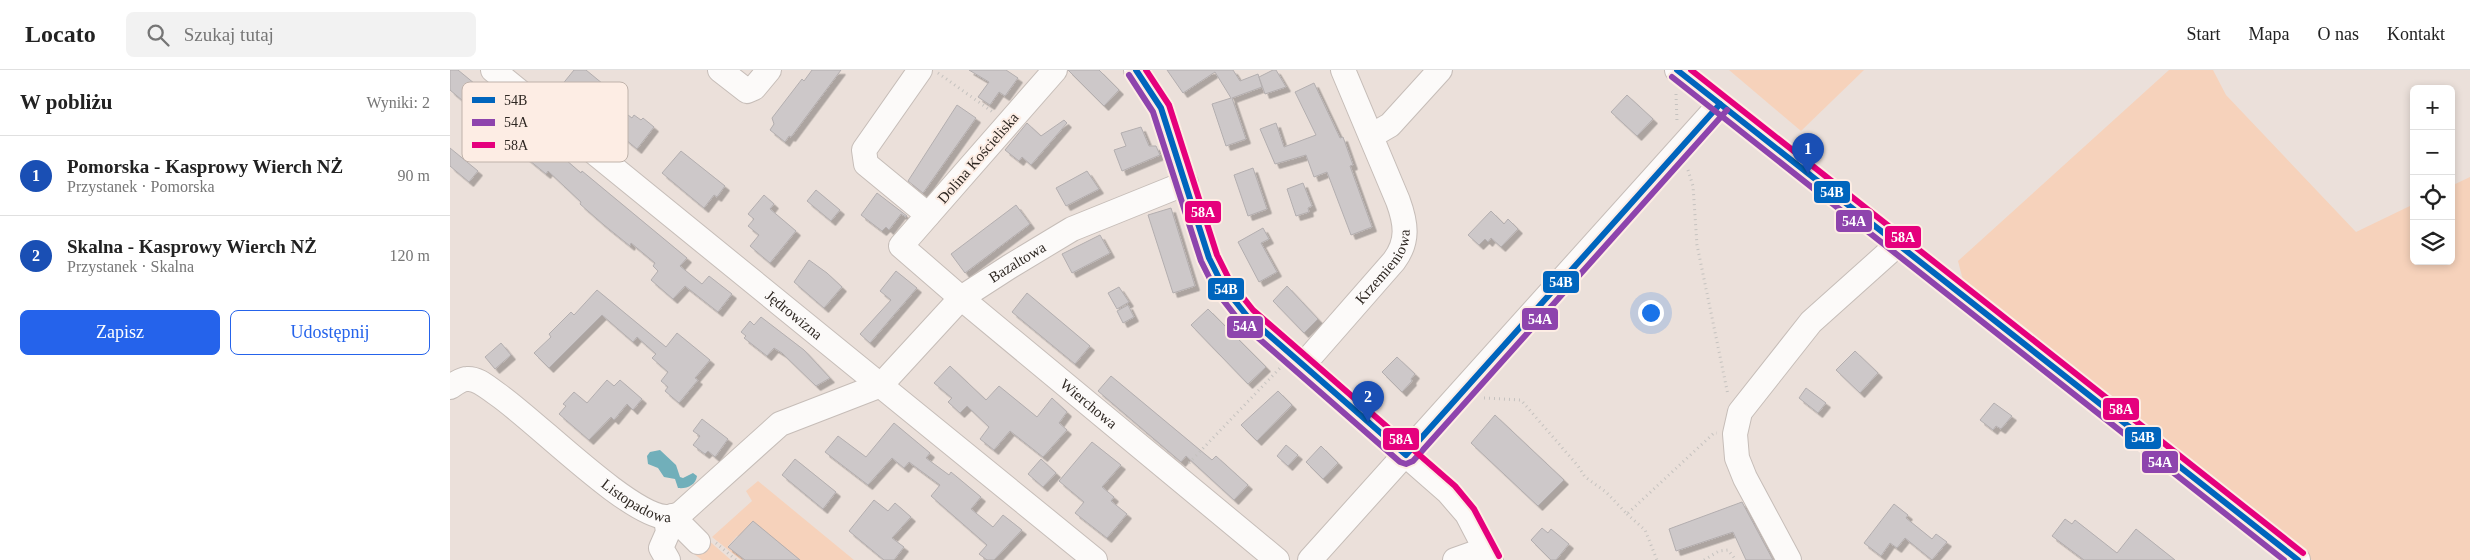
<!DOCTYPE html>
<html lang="pl">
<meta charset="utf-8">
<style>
:root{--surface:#fff;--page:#f2f2f2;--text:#222;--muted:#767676;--line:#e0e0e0;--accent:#2563eb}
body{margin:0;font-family:Georgia,serif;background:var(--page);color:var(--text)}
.controls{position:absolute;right:15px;top:15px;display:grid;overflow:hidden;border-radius:8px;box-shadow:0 2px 8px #0003}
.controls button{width:45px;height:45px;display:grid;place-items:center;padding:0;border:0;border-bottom:1px solid var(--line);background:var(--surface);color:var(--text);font:25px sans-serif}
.you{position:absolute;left:1200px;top:242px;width:18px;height:18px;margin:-12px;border:4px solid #fff;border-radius:50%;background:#1a73e8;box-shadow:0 0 0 8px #1a73e833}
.badge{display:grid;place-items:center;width:32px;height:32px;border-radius:50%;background:var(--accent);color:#fff;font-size:16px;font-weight:700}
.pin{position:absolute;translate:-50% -41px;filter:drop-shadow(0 1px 2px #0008)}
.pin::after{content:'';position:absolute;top:26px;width:18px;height:15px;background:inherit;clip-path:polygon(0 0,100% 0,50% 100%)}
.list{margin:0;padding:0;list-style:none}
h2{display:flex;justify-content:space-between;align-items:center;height:65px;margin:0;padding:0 20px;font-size:21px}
h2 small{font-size:16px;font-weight:400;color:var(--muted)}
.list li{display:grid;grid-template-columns:32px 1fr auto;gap:15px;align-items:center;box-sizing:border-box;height:80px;padding:0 20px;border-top:1px solid var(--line)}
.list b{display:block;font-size:19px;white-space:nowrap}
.list p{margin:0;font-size:16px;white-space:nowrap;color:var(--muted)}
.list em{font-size:16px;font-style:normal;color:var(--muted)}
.actions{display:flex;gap:10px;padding:15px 20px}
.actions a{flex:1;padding:11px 0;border:1px solid var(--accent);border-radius:8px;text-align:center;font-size:18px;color:var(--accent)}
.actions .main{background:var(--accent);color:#fff}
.icon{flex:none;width:28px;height:28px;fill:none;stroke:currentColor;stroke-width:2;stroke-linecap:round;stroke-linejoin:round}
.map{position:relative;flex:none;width:2020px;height:490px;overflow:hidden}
header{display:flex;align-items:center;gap:30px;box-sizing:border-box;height:70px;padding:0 25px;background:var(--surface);border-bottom:1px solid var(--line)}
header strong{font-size:24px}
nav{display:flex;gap:28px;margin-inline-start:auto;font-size:18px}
.search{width:350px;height:45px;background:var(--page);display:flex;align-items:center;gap:12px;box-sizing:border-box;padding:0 18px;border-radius:8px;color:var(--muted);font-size:19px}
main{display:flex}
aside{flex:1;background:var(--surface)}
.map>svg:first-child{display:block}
.green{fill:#f6d2bb}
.water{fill:#71afba}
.building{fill:#cdc8c9;stroke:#b3aeaf;filter:url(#shadow)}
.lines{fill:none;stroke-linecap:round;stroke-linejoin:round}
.minor-casing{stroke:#c6bdb8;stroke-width:26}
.path{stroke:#c5c2bf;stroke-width:3;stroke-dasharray:1 4;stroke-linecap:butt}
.minor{stroke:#fcfaf9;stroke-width:24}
.bus-1-casing{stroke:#fdede4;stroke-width:10}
.bus-2-casing{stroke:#fdede4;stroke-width:10}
.bus-3-casing{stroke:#fdede4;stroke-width:10}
.bus-1{stroke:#0065bd;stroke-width:6}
.bus-2{stroke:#8e44ad;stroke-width:6}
.bus-3{stroke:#e5007d;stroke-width:6}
.labels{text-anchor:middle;stroke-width:4;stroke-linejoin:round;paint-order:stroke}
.street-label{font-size:15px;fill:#2e2722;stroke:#fdede4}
.key{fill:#fdede4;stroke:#bfb2aa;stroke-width:1}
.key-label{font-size:14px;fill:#2e2722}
.line-badge{stroke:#fdede4;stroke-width:2}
.badge-label{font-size:14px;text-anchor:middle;font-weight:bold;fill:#fff}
</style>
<header>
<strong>Locato</strong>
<div class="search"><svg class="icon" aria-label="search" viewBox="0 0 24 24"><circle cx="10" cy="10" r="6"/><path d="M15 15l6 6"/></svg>Szukaj tutaj</div>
<nav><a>Start</a><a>Mapa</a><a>O nas</a><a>Kontakt</a></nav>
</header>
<main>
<aside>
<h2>W pobliżu<small>Wyniki: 2</small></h2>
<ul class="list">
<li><span class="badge" style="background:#1a4fb4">1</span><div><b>Pomorska - Kasprowy Wierch NŻ</b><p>Przystanek · Pomorska</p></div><em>90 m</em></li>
<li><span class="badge" style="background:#1a4fb4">2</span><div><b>Skalna - Kasprowy Wierch NŻ</b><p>Przystanek · Skalna</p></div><em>120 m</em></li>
</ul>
<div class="actions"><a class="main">Zapisz</a><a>Udostępnij</a></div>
</aside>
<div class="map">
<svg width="2020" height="490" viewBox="0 0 2020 490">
<defs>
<filter id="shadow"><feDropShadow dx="4.5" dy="4.5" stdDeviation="0" flood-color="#0004"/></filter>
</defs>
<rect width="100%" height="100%" fill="#ebe0da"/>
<g class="green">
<polygon points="1279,0 1414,0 1351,61"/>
<polygon points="1719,0 1763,0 1776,25 1906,162 1964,134 1964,191 2001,191 2001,116 2020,107 2020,490 1862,490 1514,214 1508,191"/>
<polygon points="308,411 404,490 350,490 287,466 278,476 294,489 291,490 262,467 302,431 296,421"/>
<polygon points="258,470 281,490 252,490 244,484"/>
</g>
<path class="water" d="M210 380 226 395 230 407 233 408 243 403 247 406C246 415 237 419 228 418L225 409 214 407 208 398 198 394 197 386 200 382Z"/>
<g class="building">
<polygon points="0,0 8,0 59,42 45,58 0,20"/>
<polygon points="124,0 136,0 153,14 135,36 111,16"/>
<polygon points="362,0 391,0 341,67 339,66 335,72 320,60 324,54 322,48 352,9 354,11"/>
<polygon points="519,0 556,0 568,8 555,26 549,22 540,35 528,27 539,12"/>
<polygon points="618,0 649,0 669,20 654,36"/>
<polygon points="717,0 783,0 790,11 808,4 812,17 782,28 796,69 776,76 762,34 781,28 765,2 733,23"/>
<polygon points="823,0 826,0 836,17 815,24 809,7"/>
<polygon points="864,13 890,68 893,67 903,95 900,96 922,157 901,165 877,102 864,107 856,85 825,94 810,59 826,53 834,77 866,65 845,22"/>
<polygon points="1177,25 1203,49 1187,66 1161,42"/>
<polygon points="507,35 526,48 473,123 458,111"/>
<polygon points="170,39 182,48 184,45 191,50 193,48 204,57 187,79 169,64 172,60 160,51"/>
<polygon points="614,50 617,53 581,95 572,87 569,91 555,80 577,53 591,66"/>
<polygon points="78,57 131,103 132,101 237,188 230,196 252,214 259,206 282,224 268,242 235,216 223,229 201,210 208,201 203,196 205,193 181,173 180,176 154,155 130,134 131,132 98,101 96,104 62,76"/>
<polygon points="691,57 699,76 706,76 710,85 672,101 664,80 676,76 671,63"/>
<polygon points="0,78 28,101 19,112 0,96"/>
<polygon points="231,81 275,116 267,127 264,125 254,138 212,103"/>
<polygon points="803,98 817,139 798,146 784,105"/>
<polygon points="637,101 649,119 616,136 606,118"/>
<polygon points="853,113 862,136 858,138 859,142 846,146 837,119"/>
<polygon points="366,120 390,140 381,151 357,131"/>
<polygon points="427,123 457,146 456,147 451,144 439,160 436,157 432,161 411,145"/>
<polygon points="314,125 324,134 320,139 346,161 320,193 300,176 309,165 298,156 304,149 298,144"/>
<polygon points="566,135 580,154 515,203 501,184"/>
<polygon points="721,138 745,216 723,223 698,145"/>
<polygon points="1041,141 1054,154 1058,149 1068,159 1051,177 1041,168 1038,172 1035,169 1029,175 1018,165"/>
<polygon points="813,158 819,169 811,173 827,202 809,212 788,172"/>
<polygon points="650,165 660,183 622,203 612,184"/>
<polygon points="359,190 377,203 392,217 374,238 344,212"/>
<polygon points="446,201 467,218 420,273 410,264 441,230 430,221"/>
<polygon points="837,216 868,249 854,263 823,231"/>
<polygon points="669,217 679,232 667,239 658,223"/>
<polygon points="147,220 216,277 227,263 260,290 245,308 248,310 229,333 215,321 218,317 211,311 218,302 202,288 206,284 187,267 183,272 152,245 99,298 84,283 101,267 99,264 121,242 124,245"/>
<polygon points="577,223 640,276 625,294 562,242"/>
<polygon points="678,235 684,247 673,253 667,241"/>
<polygon points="758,239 816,297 798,314 741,255"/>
<polygon points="311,247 354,280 380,308 366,316 332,283 324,278 317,286 294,268 296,266 291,262 300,251 304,255"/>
<polygon points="51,273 61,285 45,299 35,287"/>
<polygon points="1405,281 1428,303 1410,323 1386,300"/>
<polygon points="947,287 965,304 961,309 962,311 952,322 932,302"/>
<polygon points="500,296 536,330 549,316 587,347 602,328 617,342 609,353 617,360 593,387 560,361 544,380 530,369 539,357 517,336 510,343 498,332 502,328 484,313"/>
<polygon points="661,306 762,390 766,386 798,415 784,430 736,386 731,392 648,321"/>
<polygon points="157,310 164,316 170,310 192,329 183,340 177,334 164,350 161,347 139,370 109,344 116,336 113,334 124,322 137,333"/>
<polygon points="1356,318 1376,333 1368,343 1349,328"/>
<polygon points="828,321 842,335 807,371 791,355"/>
<polygon points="1544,333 1562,346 1551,359 1546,356 1543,360 1530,350"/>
<polygon points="1045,345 1114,410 1088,436 1021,373"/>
<polygon points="252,349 278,369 265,387 258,381 255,384 243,375 250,366 243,361"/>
<polygon points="444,353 480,383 476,388 499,405 501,402 531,427 521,439 543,457 553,445 572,460 544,490 537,490 529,484 537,475 481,426 490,415 467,398 459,392 454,398 442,388 418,415 375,382 388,366 416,387"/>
<polygon points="642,372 671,395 652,417 664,427 661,431 677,444 657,468 625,443 634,432 609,411"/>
<polygon points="836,375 848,385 838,396 827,386"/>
<polygon points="871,376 888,393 873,409 856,392"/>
<polygon points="345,389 386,422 373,439 332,405"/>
<polygon points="591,389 606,403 593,417 578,404"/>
<polygon points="424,430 438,441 445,433 461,447 442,468 454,477 444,490 434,490 399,461"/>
<polygon points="1292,432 1323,490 1296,490 1283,462 1226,481 1219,459"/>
<polygon points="1444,434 1458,445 1456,448 1482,469 1486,464 1497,472 1482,490 1455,468 1447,478 1440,473 1431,486 1414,473"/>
<polygon points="1615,449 1622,454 1625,450 1667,483 1686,459 1725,490 1634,490 1602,466"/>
<polygon points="303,451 350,490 295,490 278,477"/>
<polygon points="1092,458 1098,463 1101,459 1119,474 1106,490 1101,490 1081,470"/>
</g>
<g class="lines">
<g class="minor-casing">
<g id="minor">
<path id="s1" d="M43 0 645 490"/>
<polyline points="270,0 297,21 304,18 319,0"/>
<polyline points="470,0 414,80 416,94 478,145"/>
<path id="s2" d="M605 0 451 176 511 228 827 490"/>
<polyline points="686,0 711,38 759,188 773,216 797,246 998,422 1017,444 1041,490"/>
<polyline points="1227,0 1848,490"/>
<polyline points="921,66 940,55 990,0"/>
<path id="s3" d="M853 295 944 191C959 171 956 153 948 131L893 0"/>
<path id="s4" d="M0 317C5 314 11 309 17 309 28 308 38 318 47 324 85 350 176 443 215 447 220 448 226 445 230 444L330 354 431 315 511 228 559 197 622 159 736 113"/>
<polyline points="222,446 248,472"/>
<polyline points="216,448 218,462 211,478 218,490"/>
<polyline points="860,490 1270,34"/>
<polyline points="1005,490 1036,479"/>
<polyline points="1339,490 1295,408 1287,388 1285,364 1290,342 1361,252 1447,175"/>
</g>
</g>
<g class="path">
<polyline points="488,3 544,43"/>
<polyline points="1226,24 1227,52"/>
<polyline points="1238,100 1243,116 1247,175 1278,325"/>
<polyline points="1034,328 1071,330 1128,396 1135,407 1156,422 1177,444 1264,363 1267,363"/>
<polyline points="739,393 830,298"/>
<polyline points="1177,444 1195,460 1207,490"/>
<polyline points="266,473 286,490"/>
<polyline points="1254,490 1269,481 1278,480 1286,490"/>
</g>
<use href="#minor" class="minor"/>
<g class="bus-1-casing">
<g id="bus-1">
<polyline points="686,0 711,38 759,188 773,216 797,246 956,385 1270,34"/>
<polyline points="1227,0 1848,490"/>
</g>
</g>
<g class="bus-2-casing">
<g id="bus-2">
<polyline points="679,5 703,42 751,191 766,221 791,253 950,392 956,394 963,391 1277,40"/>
<polyline points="1222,7 1834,490"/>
</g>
</g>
<g class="bus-3-casing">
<g id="bus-3">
<polyline points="696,0 719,35 767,185 780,211 803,240 1005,416 1024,439 1049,486"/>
<polyline points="1241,0 1853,483"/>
</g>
</g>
<use href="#bus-1" class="bus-1"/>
<use href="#bus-2" class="bus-2"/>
<use href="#bus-3" class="bus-3"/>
</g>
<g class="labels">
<g class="street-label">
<text transform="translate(528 88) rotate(-49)" y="5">Dolina Kościeliska</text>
<text dy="5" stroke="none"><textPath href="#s4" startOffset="706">Bazaltowa</textPath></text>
<text dy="5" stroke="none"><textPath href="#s3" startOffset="128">Krzemieniowa</textPath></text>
<text dy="5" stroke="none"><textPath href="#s1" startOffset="388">Jędrowizna</textPath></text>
<text dy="5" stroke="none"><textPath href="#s2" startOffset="479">Wierchowa</textPath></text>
<text dy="5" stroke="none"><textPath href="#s4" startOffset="230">Listopadowa</textPath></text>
</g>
</g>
<rect x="12" y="12" width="166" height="80" rx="8" class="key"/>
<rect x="22" y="27" width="23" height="6" fill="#0065bd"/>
<rect x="22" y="49" width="23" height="7" fill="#8e44ad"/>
<rect x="22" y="72" width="23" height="6" fill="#e5007d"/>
<g class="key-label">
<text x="54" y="35">54B</text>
<text x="54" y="57">54A</text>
<text x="54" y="80">58A</text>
</g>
<g class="line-badge">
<rect x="1363" y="110" width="38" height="24" rx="5" fill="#0065bd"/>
<rect x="734" y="130" width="38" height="24" rx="5" fill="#e5007d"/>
<rect x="1385" y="139" width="38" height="24" rx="5" fill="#8e44ad"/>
<rect x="1434" y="155" width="38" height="24" rx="5" fill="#e5007d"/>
<rect x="1092" y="200" width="38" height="24" rx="5" fill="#0065bd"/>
<rect x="757" y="207" width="38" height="24" rx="5" fill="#0065bd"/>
<rect x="1071" y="237" width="38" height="24" rx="5" fill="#8e44ad"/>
<rect x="776" y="245" width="38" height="24" rx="5" fill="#8e44ad"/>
<rect x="1652" y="327" width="38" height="24" rx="5" fill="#e5007d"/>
<rect x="1674" y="356" width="38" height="24" rx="5" fill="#0065bd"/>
<rect x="932" y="357" width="38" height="24" rx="5" fill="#e5007d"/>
<rect x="1691" y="380" width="38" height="24" rx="5" fill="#8e44ad"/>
</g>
<g class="badge-label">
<text x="1382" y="127">54B</text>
<text x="753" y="147">58A</text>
<text x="1404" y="156">54A</text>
<text x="1453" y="172">58A</text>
<text x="1111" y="217">54B</text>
<text x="776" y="224">54B</text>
<text x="1090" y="254">54A</text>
<text x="795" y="261">54A</text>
<text x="1671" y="344">58A</text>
<text x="1693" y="372">54B</text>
<text x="951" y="374">58A</text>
<text x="1710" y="397">54A</text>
</g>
</svg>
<div class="controls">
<button>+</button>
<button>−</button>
<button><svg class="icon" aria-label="locate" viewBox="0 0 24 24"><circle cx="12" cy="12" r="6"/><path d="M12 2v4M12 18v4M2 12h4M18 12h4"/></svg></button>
<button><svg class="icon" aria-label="layers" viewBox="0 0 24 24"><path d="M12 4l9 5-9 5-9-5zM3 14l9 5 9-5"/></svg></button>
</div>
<div class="you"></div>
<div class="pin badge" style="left:1358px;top:104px;background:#1a4fb4">1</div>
<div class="pin badge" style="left:918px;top:352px;background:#1a4fb4">2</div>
</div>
</main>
